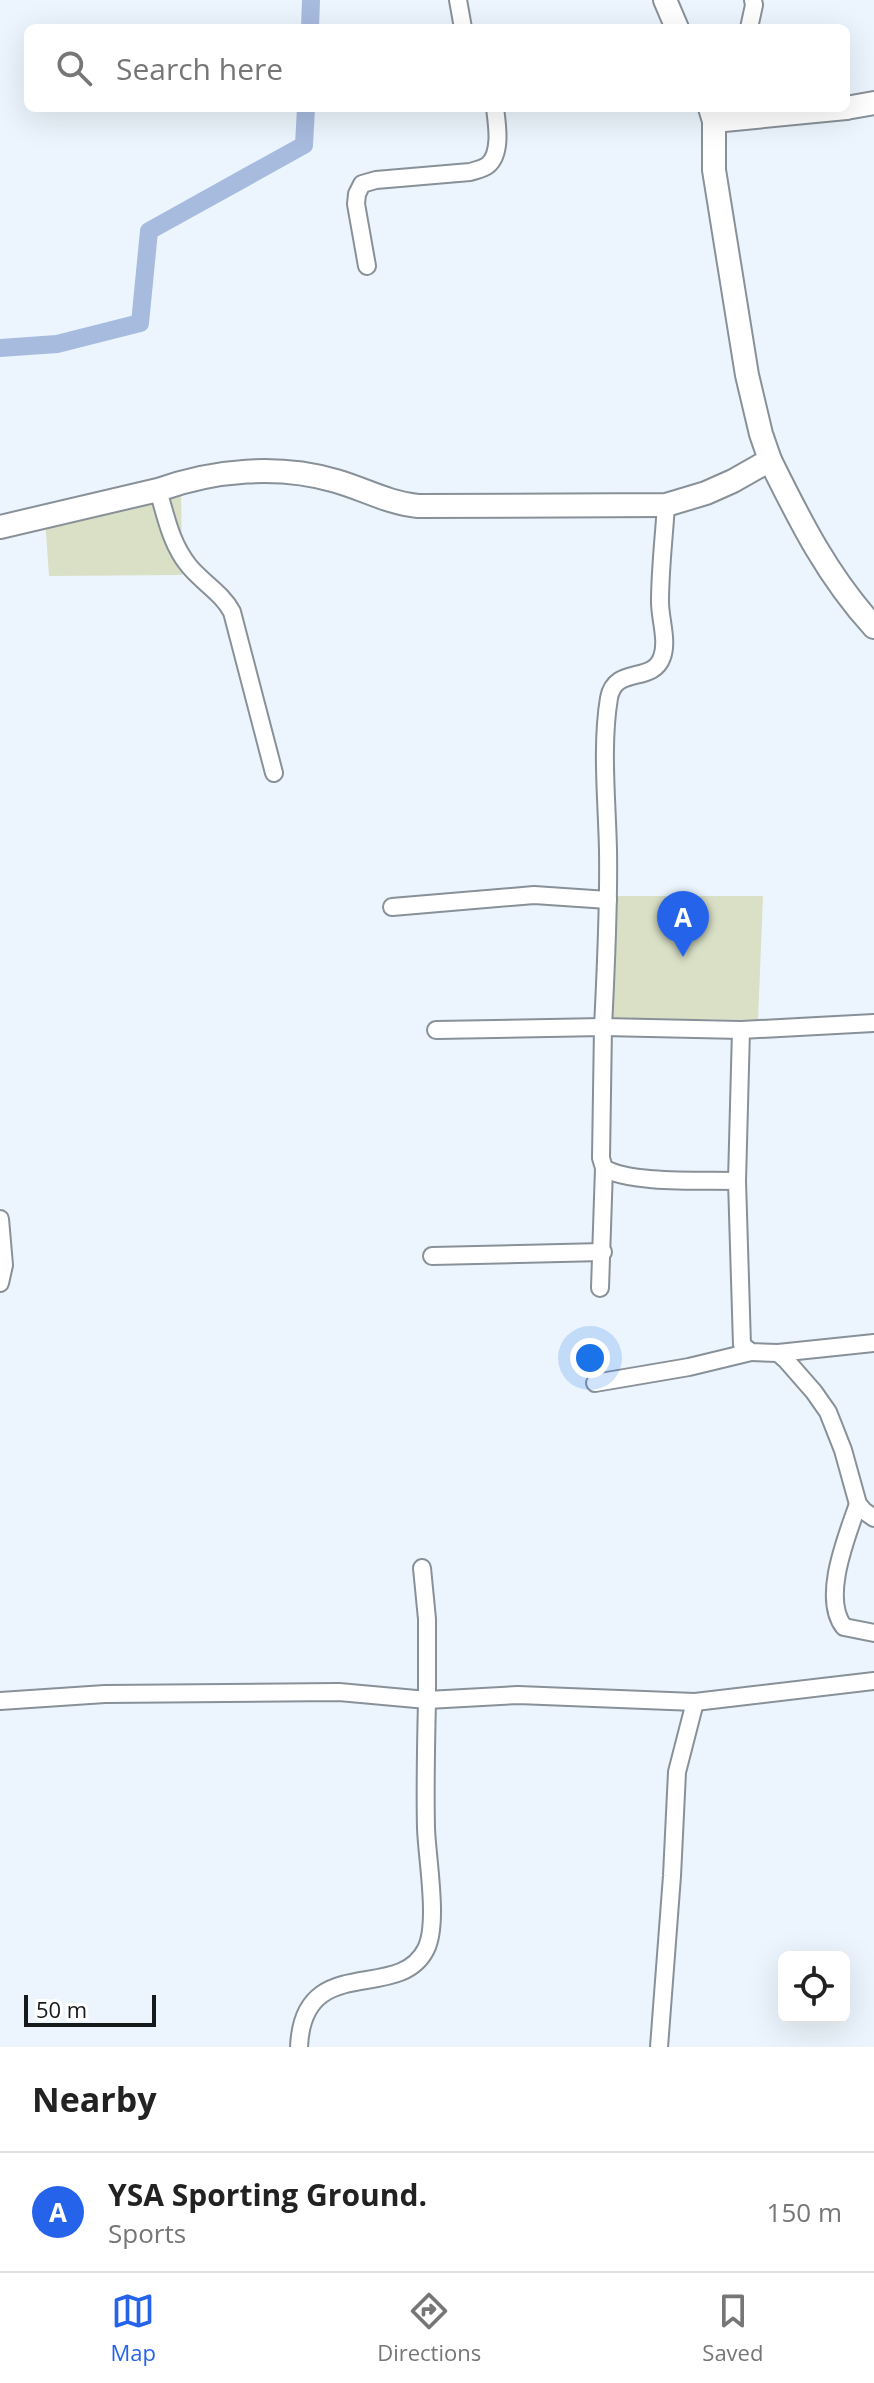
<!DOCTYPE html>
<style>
:root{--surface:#fff;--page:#f6f6f6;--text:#222;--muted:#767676;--line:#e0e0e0;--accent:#2563eb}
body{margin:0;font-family:"Open Sans",sans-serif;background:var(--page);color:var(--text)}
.controls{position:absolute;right:24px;bottom:24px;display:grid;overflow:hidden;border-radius:12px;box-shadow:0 8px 32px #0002}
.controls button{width:72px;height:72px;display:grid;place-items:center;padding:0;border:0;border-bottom:2px solid var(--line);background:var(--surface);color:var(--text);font:40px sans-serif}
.scale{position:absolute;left:24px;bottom:20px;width:132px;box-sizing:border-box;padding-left:8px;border:4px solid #171a1d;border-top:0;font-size:22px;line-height:28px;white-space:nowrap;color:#171a1d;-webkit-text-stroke:6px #fff;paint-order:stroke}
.you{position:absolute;left:590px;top:1358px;width:28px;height:28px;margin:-20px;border:6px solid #fff;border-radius:50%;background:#1a73e8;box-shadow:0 0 0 12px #1a73e833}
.badge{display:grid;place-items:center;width:52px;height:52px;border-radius:50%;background:var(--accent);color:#fff;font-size:26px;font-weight:700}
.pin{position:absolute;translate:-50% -66px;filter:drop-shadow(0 2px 4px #0008)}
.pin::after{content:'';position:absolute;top:42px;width:28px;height:24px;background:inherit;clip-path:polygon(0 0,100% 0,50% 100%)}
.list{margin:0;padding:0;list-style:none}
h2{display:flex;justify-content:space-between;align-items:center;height:104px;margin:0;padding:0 32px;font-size:34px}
h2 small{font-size:26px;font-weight:400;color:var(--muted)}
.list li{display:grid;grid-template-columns:52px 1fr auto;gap:24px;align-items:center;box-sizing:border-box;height:120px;padding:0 32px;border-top:2px solid var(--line)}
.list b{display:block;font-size:30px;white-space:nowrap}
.list p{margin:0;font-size:26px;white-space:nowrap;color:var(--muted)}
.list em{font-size:26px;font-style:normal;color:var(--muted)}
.icon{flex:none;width:44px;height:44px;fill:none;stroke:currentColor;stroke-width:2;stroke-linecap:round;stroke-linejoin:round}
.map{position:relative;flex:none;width:874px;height:2047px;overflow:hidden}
.search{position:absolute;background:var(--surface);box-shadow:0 8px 32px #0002;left:24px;right:24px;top:24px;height:88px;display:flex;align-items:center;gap:20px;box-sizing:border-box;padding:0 28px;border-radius:12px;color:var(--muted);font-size:30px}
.sheet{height:224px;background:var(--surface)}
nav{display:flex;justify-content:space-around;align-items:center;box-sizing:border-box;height:112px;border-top:2px solid var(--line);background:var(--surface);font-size:22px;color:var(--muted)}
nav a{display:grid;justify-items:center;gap:4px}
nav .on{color:var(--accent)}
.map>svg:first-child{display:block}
.pitch{fill:#d9e0c5}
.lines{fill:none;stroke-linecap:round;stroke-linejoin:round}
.canal{stroke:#a7bbdf;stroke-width:18}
.street-casing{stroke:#889098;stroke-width:20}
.secondary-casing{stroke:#889098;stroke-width:26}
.street{stroke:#fff;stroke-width:16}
.secondary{stroke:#fff;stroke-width:22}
</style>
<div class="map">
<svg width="874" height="2047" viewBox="0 0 874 2047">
<rect width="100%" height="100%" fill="#ecf5fd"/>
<g class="pitch">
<polygon points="181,482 182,575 49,576 45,518"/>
<polygon points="609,896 763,896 758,1020 603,1018"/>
</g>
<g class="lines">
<g class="canal">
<polyline points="310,28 311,0"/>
<polyline points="0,348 57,344 140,323 149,231 304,145 306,108"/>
</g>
<g class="street-casing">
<g id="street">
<polyline points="458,0 463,28"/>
<polyline points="749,28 754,5 753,0"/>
<path d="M367 266 356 204 357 194 362 184 376 180 470 172C476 170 483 169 488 165 502 153 497 124 495 108"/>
<path d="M158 490C166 517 171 544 189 566 203 583 222 593 232 612L274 773"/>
<path d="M666 505C664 537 660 570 660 602 660 619 668 641 662 657 653 684 615 665 609 698 601 746 607 802 608 850 609 909 606 968 603 1027L741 1030 874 1023"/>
<polyline points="392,907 534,895 608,900"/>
<path d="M436 1030 603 1027 601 1158 604 1168C630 1184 704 1180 737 1181L742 1345 751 1352 778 1353 786 1360 814 1392 828 1412 843 1450 858 1504 864 1511 874 1518"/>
<polyline points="737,1181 741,1030"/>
<polyline points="0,1219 4,1265 0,1283"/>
<polyline points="432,1256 603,1252"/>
<polyline points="600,1288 604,1168"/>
<polyline points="778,1353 874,1343"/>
<polyline points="595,1383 689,1367 751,1352"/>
<path d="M858 1504C847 1536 821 1598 844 1627L874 1633"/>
<polyline points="422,1568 427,1619 427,1700 518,1695 695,1702 874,1681"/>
<path d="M0 1701 105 1694 339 1692 427 1700C426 1743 425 1785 426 1828 427 1859 439 1923 426 1949 399 2004 303 1950 299 2047"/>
<polyline points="659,2047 672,1876 677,1772 695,1702"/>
</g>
</g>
<g class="secondary-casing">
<g id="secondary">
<polyline points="665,0 677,28"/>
<polyline points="846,108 874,103"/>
<polyline points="714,121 846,108"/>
<path d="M770 460C800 521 828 577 874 627"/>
<path d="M0 527 158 490C214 470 278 464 336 481 364 489 388 503 418 506L666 505 706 493 733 481 770 460 761 434 747 375 714 170V121L710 108"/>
</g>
</g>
<use href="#street" class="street"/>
<use href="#secondary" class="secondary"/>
</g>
</svg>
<div class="controls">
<button><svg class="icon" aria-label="locate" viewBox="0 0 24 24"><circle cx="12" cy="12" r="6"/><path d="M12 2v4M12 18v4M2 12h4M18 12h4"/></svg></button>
</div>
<div class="scale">50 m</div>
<div class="you"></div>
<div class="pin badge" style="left:683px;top:957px">A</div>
<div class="search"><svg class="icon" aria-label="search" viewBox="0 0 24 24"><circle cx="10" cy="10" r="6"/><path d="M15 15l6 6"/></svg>Search here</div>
</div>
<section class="sheet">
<h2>Nearby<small></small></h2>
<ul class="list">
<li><span class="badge">A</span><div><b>YSA Sporting Ground.</b><p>Sports</p></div><em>150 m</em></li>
</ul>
</section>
<nav>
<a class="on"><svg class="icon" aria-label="map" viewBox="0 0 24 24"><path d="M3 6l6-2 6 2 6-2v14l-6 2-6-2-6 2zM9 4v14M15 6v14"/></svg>Map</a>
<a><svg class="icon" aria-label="directions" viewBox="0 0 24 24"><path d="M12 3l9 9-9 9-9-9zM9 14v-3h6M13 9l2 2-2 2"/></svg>Directions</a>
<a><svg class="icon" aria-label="saved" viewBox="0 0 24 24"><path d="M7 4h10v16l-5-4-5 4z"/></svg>Saved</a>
</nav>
